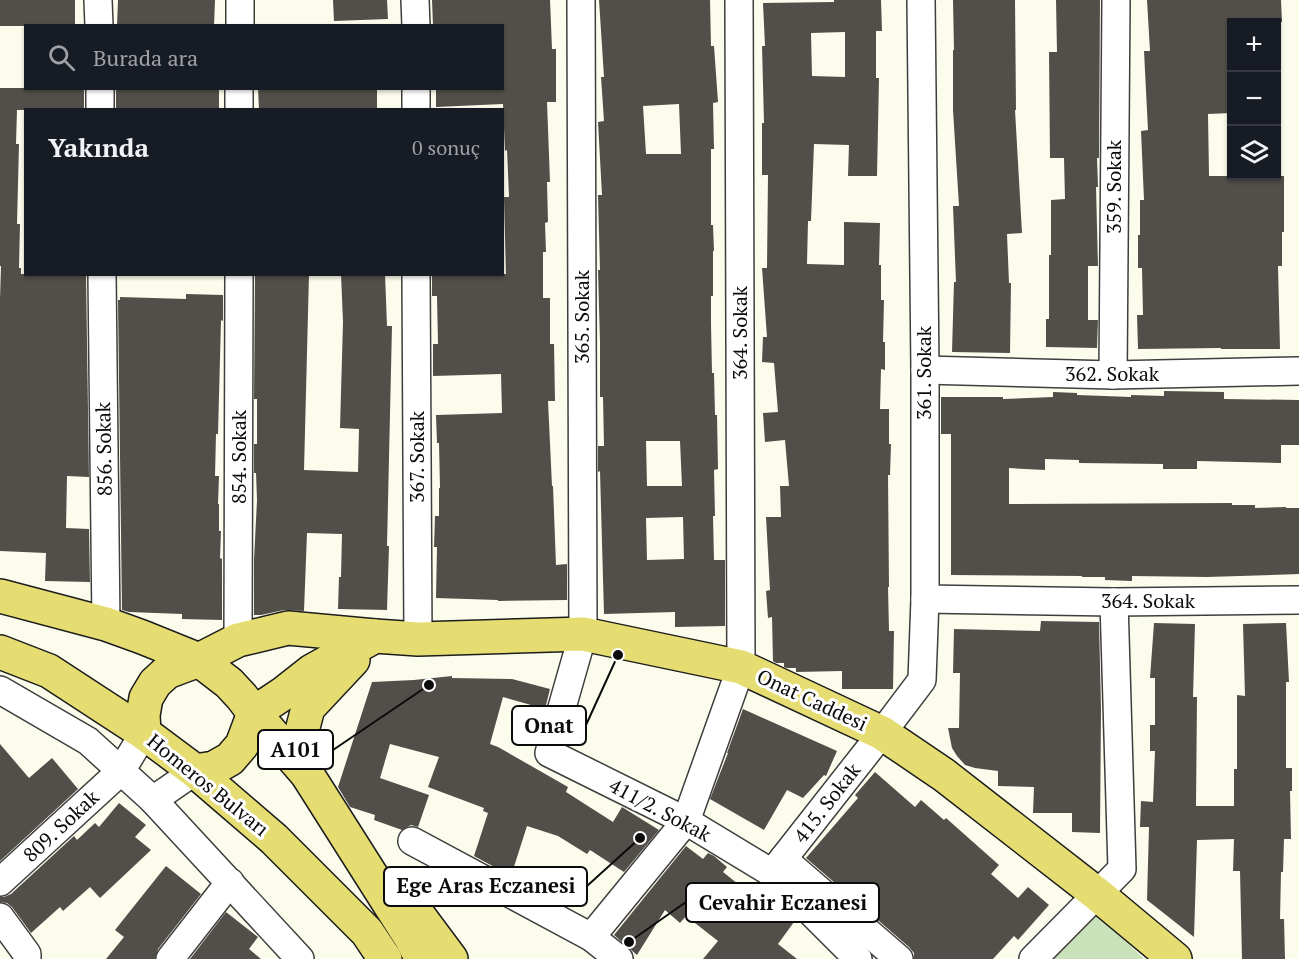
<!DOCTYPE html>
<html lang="tr">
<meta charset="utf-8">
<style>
:root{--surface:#171b24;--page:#242831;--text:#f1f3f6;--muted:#9ea1a6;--line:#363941}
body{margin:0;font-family:"PT Serif",serif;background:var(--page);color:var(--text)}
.controls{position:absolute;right:18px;top:18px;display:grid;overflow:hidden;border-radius:0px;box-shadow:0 2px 4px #0004}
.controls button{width:54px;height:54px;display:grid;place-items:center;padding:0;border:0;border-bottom:2px solid var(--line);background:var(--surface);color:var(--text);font:30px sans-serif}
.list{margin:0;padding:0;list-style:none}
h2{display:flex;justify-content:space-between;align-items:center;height:78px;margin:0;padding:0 24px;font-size:26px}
h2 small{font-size:20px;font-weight:400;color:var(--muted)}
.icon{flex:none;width:33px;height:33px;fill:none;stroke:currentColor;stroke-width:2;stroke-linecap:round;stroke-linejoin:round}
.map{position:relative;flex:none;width:1299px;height:959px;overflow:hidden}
.search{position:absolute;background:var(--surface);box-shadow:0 2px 4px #0004;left:24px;top:24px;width:480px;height:66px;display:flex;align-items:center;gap:15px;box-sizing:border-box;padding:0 21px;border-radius:0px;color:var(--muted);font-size:22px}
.panel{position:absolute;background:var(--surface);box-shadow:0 2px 4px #0004;left:24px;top:108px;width:480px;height:168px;border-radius:0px}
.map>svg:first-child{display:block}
.green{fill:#c9e2ba}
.building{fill:#524e49;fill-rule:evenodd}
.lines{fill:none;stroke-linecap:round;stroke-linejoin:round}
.minor-casing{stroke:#3e3e3e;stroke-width:30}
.major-casing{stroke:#1c1c1c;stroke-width:36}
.minor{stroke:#fff;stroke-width:27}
.major{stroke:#e6dd72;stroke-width:33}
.labels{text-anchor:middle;stroke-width:6;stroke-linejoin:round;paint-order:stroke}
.street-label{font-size:20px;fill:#0b0b0b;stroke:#fff}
.leader{fill:none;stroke:#0b0b0b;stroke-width:2}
.callout-dot{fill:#0b0b0b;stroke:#fff;stroke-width:2}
.callout{fill:#fff;stroke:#0b0b0b;stroke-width:2}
.callout-label{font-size:21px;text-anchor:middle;font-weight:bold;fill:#0b0b0b}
</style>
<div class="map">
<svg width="1299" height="959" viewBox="0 0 1299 959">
<rect width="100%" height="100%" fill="#fcfcec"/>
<polygon class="green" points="1097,914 1144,959 1050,959"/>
<g class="building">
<rect x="0" y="0" width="75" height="26"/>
<polygon points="118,0 215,0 214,26 117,26"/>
<polygon points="333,0 387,0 388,19 334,21"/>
<polygon points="432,0 550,0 552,49 556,49 556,102 547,102 550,182 547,182 548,222 545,223 546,252 543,252 543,298 550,298 550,344 554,344 555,401 548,401 552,486 553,486 556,565 567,564 567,600 498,601 498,600 436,598 437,547 434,547 435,516 439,516 439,488 440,488 439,443 437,443 436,415 502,413 501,374 433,376 433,344 438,344 437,296 432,296 432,274 506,274 504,197 509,197 507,150 505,151 503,104 436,107 436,88 503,88 502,26 433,26"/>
<path d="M599 0H710L711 46H714L718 102 713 103 714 149H711V225H713L714 251H713V296H711V324L712 373H714L715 415H717L718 469 714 470 715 516H713L714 560H725V626L675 627V612L604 614 600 471 598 472V446H604L603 397H600V342L598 270H600L598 195H602L598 122 604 121 601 77H604ZM679 104 681 154H646L643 106ZM646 441H680L682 486H647ZM683 517 684 559 647 560 646 518Z"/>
<path d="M834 0H881L882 31H876V78H879L877 176H848L849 145 814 144 811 221H808L807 264 844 265V222L880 223 879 265H881V300H884L883 342H885V370L881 369 880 409H889V444H891L890 475H888L889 587H888L889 631H894L893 689H842V671L796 672V668H787L784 667V663H776L773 661 772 617 768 618 766 591 770 590 766 517H781L780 486H789L785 440 765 442 763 413 778 412 774 363 762 362 763 337H767L762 268H767L768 175H762V123H764L762 46H765L763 3 834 2ZM845 32V77L812 76 811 33Z"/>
<polygon points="953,0 1015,0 1016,110 1015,110 1022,233 1007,234 1009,283 1011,283 1010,353 952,352 954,282 956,282 953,206 959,206 953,110 953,50 954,50"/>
<polygon points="1056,0 1100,0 1099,158 1097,158 1098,187 1096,187 1098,266 1088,266 1088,320 1098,320 1097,348 1046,347 1046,319 1049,319 1049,255 1051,255 1051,200 1065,199 1064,158 1050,158 1049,52 1057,52"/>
<polygon points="1147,0 1281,0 1282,22 1232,22 1232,113 1208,114 1209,176 1284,176 1284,232 1282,232 1282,266 1278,266 1280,349 1221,349 1221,348 1138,349 1137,315 1143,315 1142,268 1138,268 1138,235 1140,235 1140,200 1144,200 1141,131 1148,130 1144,51 1150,51"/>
<polygon points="0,88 84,88 84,110 17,110 16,144 19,144 17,224 20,224 19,268 21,268 21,274 86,274 89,477 67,476 66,528 89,529 90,582 45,581 46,553 0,551 0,299 1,266 0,266"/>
<polygon points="116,88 176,90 176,88 219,88 219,110 116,110"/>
<polygon points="258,88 377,88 377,110 334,110 334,108 259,110"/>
<polygon points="255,274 309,274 304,470 358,472 359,429 340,428 343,322 341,274 385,274 387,326 392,326 387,546 389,546 387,610 338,609 339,577 341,577 342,534 307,533 304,611 284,610 261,615 254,615 254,560 257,500 256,473 254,473 254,444 257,444 257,399 254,399"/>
<polygon points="186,294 223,295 223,321 221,320 218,434 216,434 215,476 219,476 218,504 219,504 219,531 221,531 220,558 222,559 222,620 182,619 182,614 129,612 122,610 118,300 120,300 120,297 186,299"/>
<polygon points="1164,391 1224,392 1224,399 1299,400 1299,445 1281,445 1281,463 1197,461 1197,469 1163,469 1163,464 1079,463 1079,460 1045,459 1045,470 1009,468 1009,504 1232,503 1232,505 1255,505 1255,508 1286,507 1286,508 1299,508 1299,574 1207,577 1132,576 1132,581 1105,580 1105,577 1082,577 1082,576 951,575 951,434 941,434 941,397 1003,397 1003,399 1053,397 1053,392 1077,393 1077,395 1131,397 1131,395 1164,396"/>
<polygon points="1041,621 1099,622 1101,709 1100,833 1072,832 1072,813 1033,813 1034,787 998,786 998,771 975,768 965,765 957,756 952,748 948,728 959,728 960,673 953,673 954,629 1040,631"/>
<polygon points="1154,623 1195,624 1193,697 1197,697 1196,806 1234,806 1234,769 1237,769 1237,695 1245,696 1243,624 1286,623 1289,682 1286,682 1286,768 1292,768 1292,791 1290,791 1291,839 1284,839 1283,872 1281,872 1280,919 1284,919 1285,959 1242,959 1240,871 1233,871 1234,839 1197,840 1194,937 1147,900 1149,827 1140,827 1141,801 1153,802 1155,751 1150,751 1150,725 1155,725 1155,678 1150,678"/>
<polygon points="452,676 452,678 512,679 550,689 545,709 503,697 490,744 498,747 568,787 566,792 613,822 622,807 659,830 624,872 590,850 587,854 558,836 527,826 511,876 474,856 488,813 483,811 484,808 428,787 439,757 390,744 380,778 429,795 418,827 411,825 402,830 374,820 375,815 350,807 338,787 372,682 414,680"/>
<polygon points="743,709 837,751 826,776 824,775 803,798 787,790 764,830 710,799 728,753 727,753"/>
<polygon points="0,744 29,778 52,758 78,789 0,861"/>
<polygon points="875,772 915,807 921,800 944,820 946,818 999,865 991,874 1018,898 1028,887 1049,905 1018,940 1014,936 993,959 914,959 914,953 909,947 806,858 858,798 855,795"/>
<polygon points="119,803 146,825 135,837 151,850 100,898 90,887 63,911 60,907 31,933 12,907 7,903 0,902 0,897 4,897 11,894 74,836 77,840 95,823 99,827"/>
<polygon points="686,846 703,859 708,853 714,856 727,867 723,872 773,912 776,908 794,922 778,944 797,959 703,959 718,941 686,916 680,923 665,910 637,955 614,935"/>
<polygon points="166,866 201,894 158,949 155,959 106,959 124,937 115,930"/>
<polygon points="226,912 258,937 249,949 261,959 190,959"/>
</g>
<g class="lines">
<g class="minor-casing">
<g id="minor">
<polyline points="98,0 99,26"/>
<polyline points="415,0 416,26"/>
<polyline points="581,0 583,634 549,753 686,821 772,873 858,959"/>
<polyline points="240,26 240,0"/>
<polyline points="100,88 100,110"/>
<polyline points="416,88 416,110"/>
<polyline points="239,110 239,88"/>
<polyline points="102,274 106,624"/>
<polyline points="416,274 418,639"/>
<polyline points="925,370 1113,375 1299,371"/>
<polyline points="1113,375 1116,0"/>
<polyline points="925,599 1114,602 1299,600"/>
<polyline points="238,640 239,274"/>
<polyline points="0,690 88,741 153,800 300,959"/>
<polyline points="153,800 195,771"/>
<polyline points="412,841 591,937 619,959"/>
<polyline points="783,859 899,959"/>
<polyline points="772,873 882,733 922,680 925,599 925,370 921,0"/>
<polyline points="0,882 121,771 144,733"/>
<polyline points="0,917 27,954 27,959"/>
<polyline points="591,937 686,821 741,667 739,0"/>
<polyline points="170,959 230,882"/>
<polyline points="1033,959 1122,869 1114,602"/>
</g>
</g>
<g class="major-casing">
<g id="major">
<polyline points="0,596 106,624 142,637 199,660 229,683 242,697 254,713 307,774 411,938 422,959"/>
<polyline points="0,652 49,671 144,733 195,771 274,839 367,932 385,959"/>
<polyline points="144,733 143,715 146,698 155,683 167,672 199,660 238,640 288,628 375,636 418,639 583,634 741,667 882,733 944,775 1097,894 1175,959"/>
<polyline points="195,771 214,768 230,759 242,745 254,713 284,693 312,671 375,636"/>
<polyline points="307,774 301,735 308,708 353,660"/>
<polyline points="416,912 451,959"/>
</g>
</g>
<use href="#minor" class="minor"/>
<use href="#major" class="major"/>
</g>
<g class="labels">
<g class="street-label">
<text transform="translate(1114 187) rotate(-90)" y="7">359. Sokak</text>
<text transform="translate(582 317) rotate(-90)" y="7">365. Sokak</text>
<text transform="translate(740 333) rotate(-90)" y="7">364. Sokak</text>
<text transform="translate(924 373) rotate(-90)" y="7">361. Sokak</text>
<text x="1112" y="381">362. Sokak</text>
<text transform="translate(104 449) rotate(-91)" y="7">856. Sokak</text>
<text transform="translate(239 457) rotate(-90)" y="7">854. Sokak</text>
<text transform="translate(417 457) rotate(-90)" y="7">367. Sokak</text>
<text x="1148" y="608">364. Sokak</text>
<text transform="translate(812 700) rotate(25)" y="7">Onat Caddesi</text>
<text transform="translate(208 785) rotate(39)" y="7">Homeros Bulvarı</text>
<text transform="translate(827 803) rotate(-52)" y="7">415. Sokak</text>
<text transform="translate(660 810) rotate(28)" y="7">411/2. Sokak</text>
<text transform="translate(61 826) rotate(-43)" y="7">809. Sokak</text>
</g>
</g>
<path class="leader" d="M618 655L586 725M429 685L333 750M640 838L587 886M629 942L686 902"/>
<g class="callout-dot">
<circle cx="618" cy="655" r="6"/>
<circle cx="429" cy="685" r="6"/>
<circle cx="640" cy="838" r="6"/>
<circle cx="629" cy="942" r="6"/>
</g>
<g class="callout">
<rect x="512" y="706" width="74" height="39" rx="6"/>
<rect x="258" y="730" width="75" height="39" rx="6"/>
<rect x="384" y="867" width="203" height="39" rx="6"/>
<rect x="686" y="883" width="193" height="39" rx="6"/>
</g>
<g class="callout-label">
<text x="549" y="733">Onat</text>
<text x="296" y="757">A101</text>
<text x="486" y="893">Ege Aras Eczanesi</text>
<text x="783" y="910">Cevahir Eczanesi</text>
</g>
</svg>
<div class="controls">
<button>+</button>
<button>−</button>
<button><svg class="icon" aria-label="layers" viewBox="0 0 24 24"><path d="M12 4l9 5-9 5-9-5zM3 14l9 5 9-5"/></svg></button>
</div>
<div class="search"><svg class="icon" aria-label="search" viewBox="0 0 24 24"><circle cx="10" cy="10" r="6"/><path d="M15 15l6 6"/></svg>Burada ara</div>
<section class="panel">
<h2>Yakında<small>0 sonuç</small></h2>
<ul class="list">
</ul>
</section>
</div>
